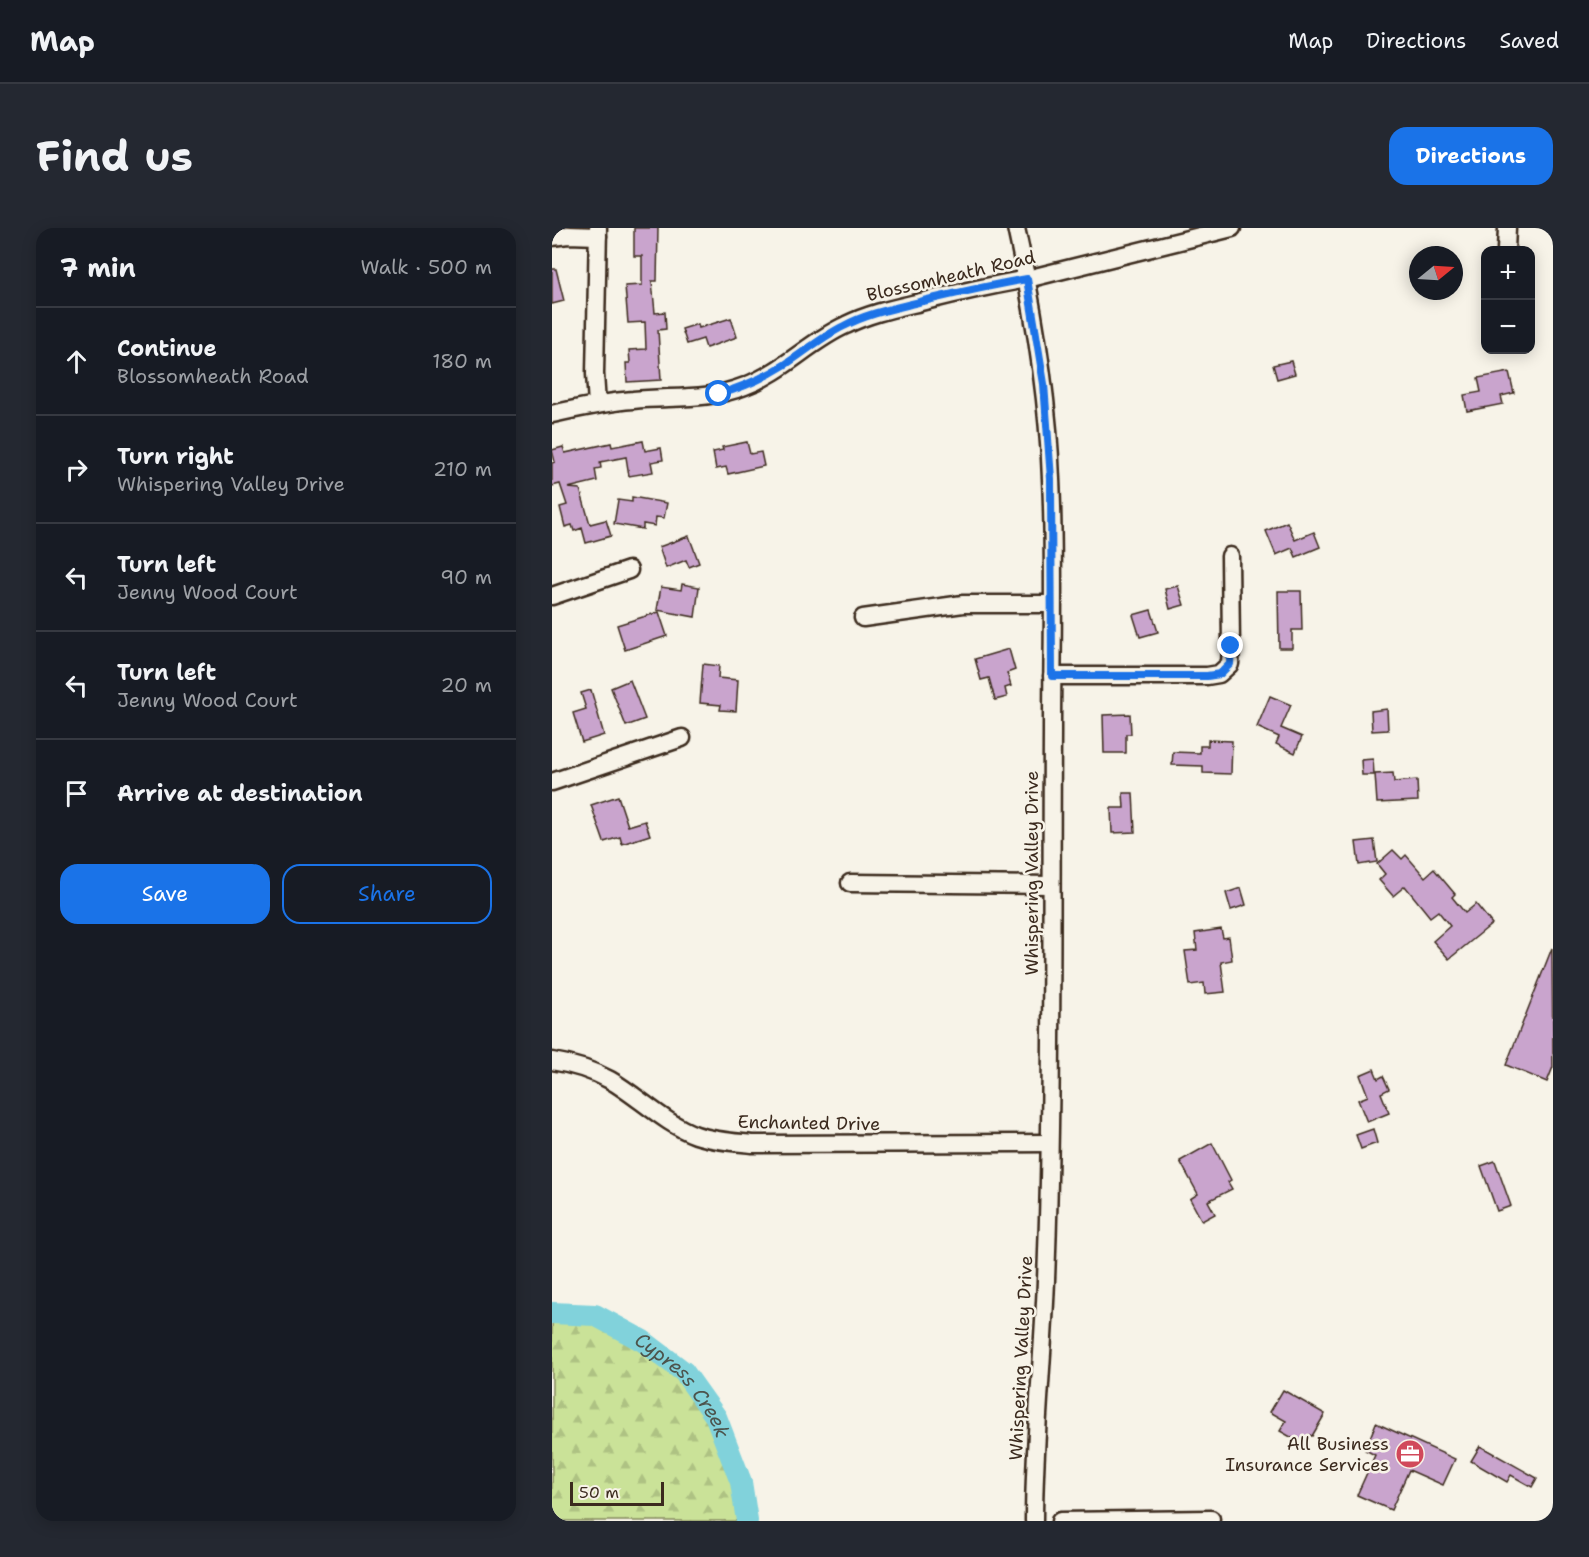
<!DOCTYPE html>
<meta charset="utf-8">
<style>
:root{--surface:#171b24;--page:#242831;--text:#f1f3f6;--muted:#9ea1a6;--line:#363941;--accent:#1a73e8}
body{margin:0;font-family:"Shantell Sans",sans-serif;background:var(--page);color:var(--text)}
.controls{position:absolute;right:18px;top:18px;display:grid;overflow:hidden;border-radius:12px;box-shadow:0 3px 15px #0003}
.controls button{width:54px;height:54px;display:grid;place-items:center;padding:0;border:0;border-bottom:2px solid var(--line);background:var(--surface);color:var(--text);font:30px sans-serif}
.compass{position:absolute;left:857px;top:18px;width:54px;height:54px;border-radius:50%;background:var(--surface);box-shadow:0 3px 15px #0003;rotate:72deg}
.scale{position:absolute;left:18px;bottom:15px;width:94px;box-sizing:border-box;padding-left:6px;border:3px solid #3b2a1e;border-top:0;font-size:16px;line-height:21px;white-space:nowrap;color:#3b2a1e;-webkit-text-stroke:4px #f7f3e8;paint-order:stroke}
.stop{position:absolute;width:18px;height:18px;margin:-14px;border:4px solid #1a73e8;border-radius:50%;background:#fff}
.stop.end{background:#1a73e8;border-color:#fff;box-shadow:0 2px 6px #0008}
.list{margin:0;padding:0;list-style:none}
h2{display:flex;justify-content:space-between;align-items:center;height:78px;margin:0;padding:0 24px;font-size:26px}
h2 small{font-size:20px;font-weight:400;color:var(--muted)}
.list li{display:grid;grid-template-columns:39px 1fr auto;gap:18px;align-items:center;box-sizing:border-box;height:108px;padding:0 24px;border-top:2px solid var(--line)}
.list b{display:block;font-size:22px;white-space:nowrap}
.list p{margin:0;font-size:20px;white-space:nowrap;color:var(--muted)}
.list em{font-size:20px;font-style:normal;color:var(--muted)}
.actions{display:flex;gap:12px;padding:18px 24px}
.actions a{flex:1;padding:14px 0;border:2px solid var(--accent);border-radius:18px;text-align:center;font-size:21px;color:var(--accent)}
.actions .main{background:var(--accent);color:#fff}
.icon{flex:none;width:33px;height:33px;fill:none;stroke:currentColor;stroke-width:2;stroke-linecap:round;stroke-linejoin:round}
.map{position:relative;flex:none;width:1001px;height:1293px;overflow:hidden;border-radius:18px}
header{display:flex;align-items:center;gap:36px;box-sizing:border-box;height:84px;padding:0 30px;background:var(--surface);border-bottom:2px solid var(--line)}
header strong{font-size:28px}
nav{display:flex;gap:33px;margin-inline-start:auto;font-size:21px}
.intro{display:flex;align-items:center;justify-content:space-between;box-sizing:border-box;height:144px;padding:0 36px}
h1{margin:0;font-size:42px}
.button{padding:15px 27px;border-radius:18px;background:var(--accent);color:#fff;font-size:21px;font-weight:700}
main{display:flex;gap:36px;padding:0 36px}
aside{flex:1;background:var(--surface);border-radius:18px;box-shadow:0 3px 15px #0003}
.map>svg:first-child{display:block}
.forest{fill:url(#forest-firs);stroke:#82865b;stroke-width:1.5}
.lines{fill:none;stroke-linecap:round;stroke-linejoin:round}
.river{stroke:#81d2db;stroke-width:22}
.building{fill:#c9a4cd;stroke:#3b2a1e;stroke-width:1.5}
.minor-casing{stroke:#3b2a1e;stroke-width:21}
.minor{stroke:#f7f3e8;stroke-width:16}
.route{stroke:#1a73e8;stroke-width:8}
.labels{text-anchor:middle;stroke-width:5;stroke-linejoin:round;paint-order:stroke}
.street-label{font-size:18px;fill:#3b2a1e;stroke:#f7f3e8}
.poi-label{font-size:18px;fill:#3b2a1e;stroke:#f7f3e8;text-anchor:end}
.water-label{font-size:20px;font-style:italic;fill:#4c544d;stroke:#f7f3e8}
</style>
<header>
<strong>Map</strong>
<nav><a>Map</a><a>Directions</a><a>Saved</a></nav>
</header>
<div class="intro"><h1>Find us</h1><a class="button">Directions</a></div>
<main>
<aside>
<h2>7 min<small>Walk · 500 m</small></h2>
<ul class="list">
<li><svg class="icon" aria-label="ahead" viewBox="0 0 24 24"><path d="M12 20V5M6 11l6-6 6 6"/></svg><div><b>Continue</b><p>Blossomheath Road</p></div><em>180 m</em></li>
<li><svg class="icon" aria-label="right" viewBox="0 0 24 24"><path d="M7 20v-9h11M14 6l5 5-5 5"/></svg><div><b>Turn right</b><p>Whispering Valley Drive</p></div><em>210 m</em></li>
<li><svg class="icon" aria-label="left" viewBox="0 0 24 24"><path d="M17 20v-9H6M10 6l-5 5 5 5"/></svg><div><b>Turn left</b><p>Jenny Wood Court</p></div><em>90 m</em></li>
<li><svg class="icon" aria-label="left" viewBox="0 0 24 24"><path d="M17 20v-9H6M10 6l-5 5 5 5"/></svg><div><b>Turn left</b><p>Jenny Wood Court</p></div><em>20 m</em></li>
<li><svg class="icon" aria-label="arrive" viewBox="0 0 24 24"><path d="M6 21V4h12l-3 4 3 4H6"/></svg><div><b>Arrive at destination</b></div></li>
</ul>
<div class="actions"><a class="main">Save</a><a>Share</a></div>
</aside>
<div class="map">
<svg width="1001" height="1293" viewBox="0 0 1001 1293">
<defs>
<pattern id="forest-firs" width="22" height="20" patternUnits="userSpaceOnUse" patternTransform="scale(1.5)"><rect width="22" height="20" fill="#cae298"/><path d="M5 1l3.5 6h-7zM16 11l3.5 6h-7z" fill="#aec283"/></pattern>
</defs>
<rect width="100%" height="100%" fill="#f7f3e8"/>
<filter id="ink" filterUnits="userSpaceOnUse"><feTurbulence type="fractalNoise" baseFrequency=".0167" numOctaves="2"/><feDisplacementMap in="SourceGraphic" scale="12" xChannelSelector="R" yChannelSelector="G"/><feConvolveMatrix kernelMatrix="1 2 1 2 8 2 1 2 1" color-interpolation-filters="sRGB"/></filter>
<g filter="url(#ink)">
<polygon class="forest" points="0,1085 43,1087 91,1113 132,1144 164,1189 189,1254 195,1293 0,1293"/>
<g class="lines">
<path class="river" id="s1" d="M0 1085 43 1087 91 1113 132 1144 164 1189 189 1254 195 1293"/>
</g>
<g class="building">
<polygon points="82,0 106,0 105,53 100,53 103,85 113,84 114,101 106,102 109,152 75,154 74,135 78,135 77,122 94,121 93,94 76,95 73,58 90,57 90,28 82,28"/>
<polygon points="0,41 4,41 12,73 0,76"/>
<polygon points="179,90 185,109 154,120 151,111 135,116 130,101 146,96 147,100"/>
<polygon points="739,133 743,146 725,151 721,137"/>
<polygon points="957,144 962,165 949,168 951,176 915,183 912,167 929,164 926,150"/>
<polygon points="91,213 93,223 109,220 111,232 99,234 101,244 77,248 74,229 48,234 49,240 43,241 45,253 16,260 28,261 38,296 54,292 59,308 34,315 30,300 22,303 20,297 13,299 8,279 15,277 8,256 0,258 0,235 3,234 0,222 11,219 13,225 59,215 60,219"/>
<polygon points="195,214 198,226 209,224 212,238 176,246 174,239 164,241 161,224 171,222 170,219"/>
<polygon points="80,269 115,275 112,290 104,289 103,298 91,296 91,301 62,296 66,272 80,274"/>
<polygon points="735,294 743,312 762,304 768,319 744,329 740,320 724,327 714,303"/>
<polygon points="137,308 147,335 137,339 134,332 114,340 107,319"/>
<polygon points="130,356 147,359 143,389 105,382 109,359 129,362"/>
<polygon points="626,358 632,377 618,381 613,361"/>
<polygon points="726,363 749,363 750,402 740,402 740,420 727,420"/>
<polygon points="599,382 606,404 588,409 581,387"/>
<polygon points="107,384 115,408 73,422 65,397"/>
<polygon points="457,421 463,442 455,445 459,458 453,460 455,469 443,472 437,450 429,452 423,431"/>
<polygon points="151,436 167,438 166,450 186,452 184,483 168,482 169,477 148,475"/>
<polygon points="78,452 93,491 74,498 59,460"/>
<polygon points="39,462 52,507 30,514 21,485 34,481 29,465"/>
<polygon points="718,468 739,477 729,500 750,509 743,525 724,516 727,509 705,499"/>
<polygon points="835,481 836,502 820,503 819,483"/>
<polygon points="578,486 579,506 574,506 574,525 552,525 551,487"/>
<polygon points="656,512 680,513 679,546 651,545 651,538 620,537 621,524 648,525 648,518 656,518"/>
<polygon points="821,531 822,547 810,547 809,532"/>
<polygon points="841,545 842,554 865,552 866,573 825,575 823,546"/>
<polygon points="571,565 581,565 583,604 560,605 559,580 572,580"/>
<polygon points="66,568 76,598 93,593 98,607 70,616 68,609 52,614 39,577"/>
<polygon points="822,612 825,634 807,637 804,614"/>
<polygon points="841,622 850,631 854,627 873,649 882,641 903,666 900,669 913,685 924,676 940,696 897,731 881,713 898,698 886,683 878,689 853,658 841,668 827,652 833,646 825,636"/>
<polygon points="689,660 694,677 679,682 674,665"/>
<polygon points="669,701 671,710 677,709 680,732 669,734 673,764 653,766 652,755 638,757 633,723 645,722 643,705"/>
<polygon points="1000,720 1001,839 995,854 954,837"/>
<polygon points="822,841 826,851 831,848 837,861 829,865 837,885 815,894 806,872 816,868 808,847"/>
<polygon points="821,901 825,915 809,921 804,907"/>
<polygon points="660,915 679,952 676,954 680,961 656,973 663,986 650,993 638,971 646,966 628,933"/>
<polygon points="943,933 959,978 945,983 929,938"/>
<polygon points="731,1162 773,1186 760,1208 757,1207 751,1216 728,1203 734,1193 718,1184"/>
<polygon points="824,1195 903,1231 891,1257 857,1242 839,1282 805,1267 823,1227 813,1222"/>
<polygon points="928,1218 985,1250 980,1259 959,1247 955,1254 919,1233"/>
</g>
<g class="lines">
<g class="minor-casing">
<g id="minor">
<path d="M464 0C482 83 496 166 499 251 503 336 500 421 500 505 499 687 501 870 494 1052 491 1133 482 1212 482 1293"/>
<polyline points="0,9 16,7 46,8"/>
<polyline points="954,22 955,0"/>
<polyline points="45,176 43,146 46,0"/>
<path d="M0 186C27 180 53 174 81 172 120 168 155 173 193 158 231 144 258 113 294 97 320 84 349 79 377 72 409 64 442 57 475 51L680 0"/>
<polyline points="0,368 77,342"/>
<polyline points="311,390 411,376 500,376"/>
<polyline points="500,448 655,448 667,446 678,436 679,418 678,328"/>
<polyline points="0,554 130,510"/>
<polyline points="298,655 499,657"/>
<path d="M0 833C19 836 40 842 58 852 86 868 113 896 144 907 162 913 181 914 200 916L497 915"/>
<polyline points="508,1293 659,1291"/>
</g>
</g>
<use href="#minor" class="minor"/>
</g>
</g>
<g class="lines" filter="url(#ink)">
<path class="route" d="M167 166C192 159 212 150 234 136 254 123 271 108 292 98 316 85 344 80 371 73 405 65 440 57 475 51L492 156 499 251 500 448H655L668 446 678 436 679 418"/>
</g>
<defs>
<g id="office-disc" transform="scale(1.5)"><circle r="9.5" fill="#d1495b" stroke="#f7f3e8"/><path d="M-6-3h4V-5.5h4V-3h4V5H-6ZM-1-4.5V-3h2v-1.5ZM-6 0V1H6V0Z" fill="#fff"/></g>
</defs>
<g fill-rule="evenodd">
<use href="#office-disc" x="858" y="1226"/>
</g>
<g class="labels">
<g class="street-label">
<text transform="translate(399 48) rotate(-13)" y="6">Blossomheath Road</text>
<text transform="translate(480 645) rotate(-90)" y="6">Whispering Valley Drive</text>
<text transform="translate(257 895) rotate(1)" y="6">Enchanted Drive</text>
<text transform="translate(469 1130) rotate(-87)" y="6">Whispering Valley Drive</text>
</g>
<g class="poi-label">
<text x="837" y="1222">All Business<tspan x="837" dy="21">Insurance Services</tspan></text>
</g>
<g class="water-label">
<text dy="7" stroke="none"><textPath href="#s1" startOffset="158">Cypress Creek</textPath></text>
</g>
</g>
</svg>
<div class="controls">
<button>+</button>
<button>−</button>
</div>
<svg class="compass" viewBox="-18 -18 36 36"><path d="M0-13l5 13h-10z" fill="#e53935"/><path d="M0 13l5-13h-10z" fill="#9ea1a6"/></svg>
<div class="scale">50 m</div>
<div class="stop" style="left:167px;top:166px"></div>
<div class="stop end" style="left:679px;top:418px"></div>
</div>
</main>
